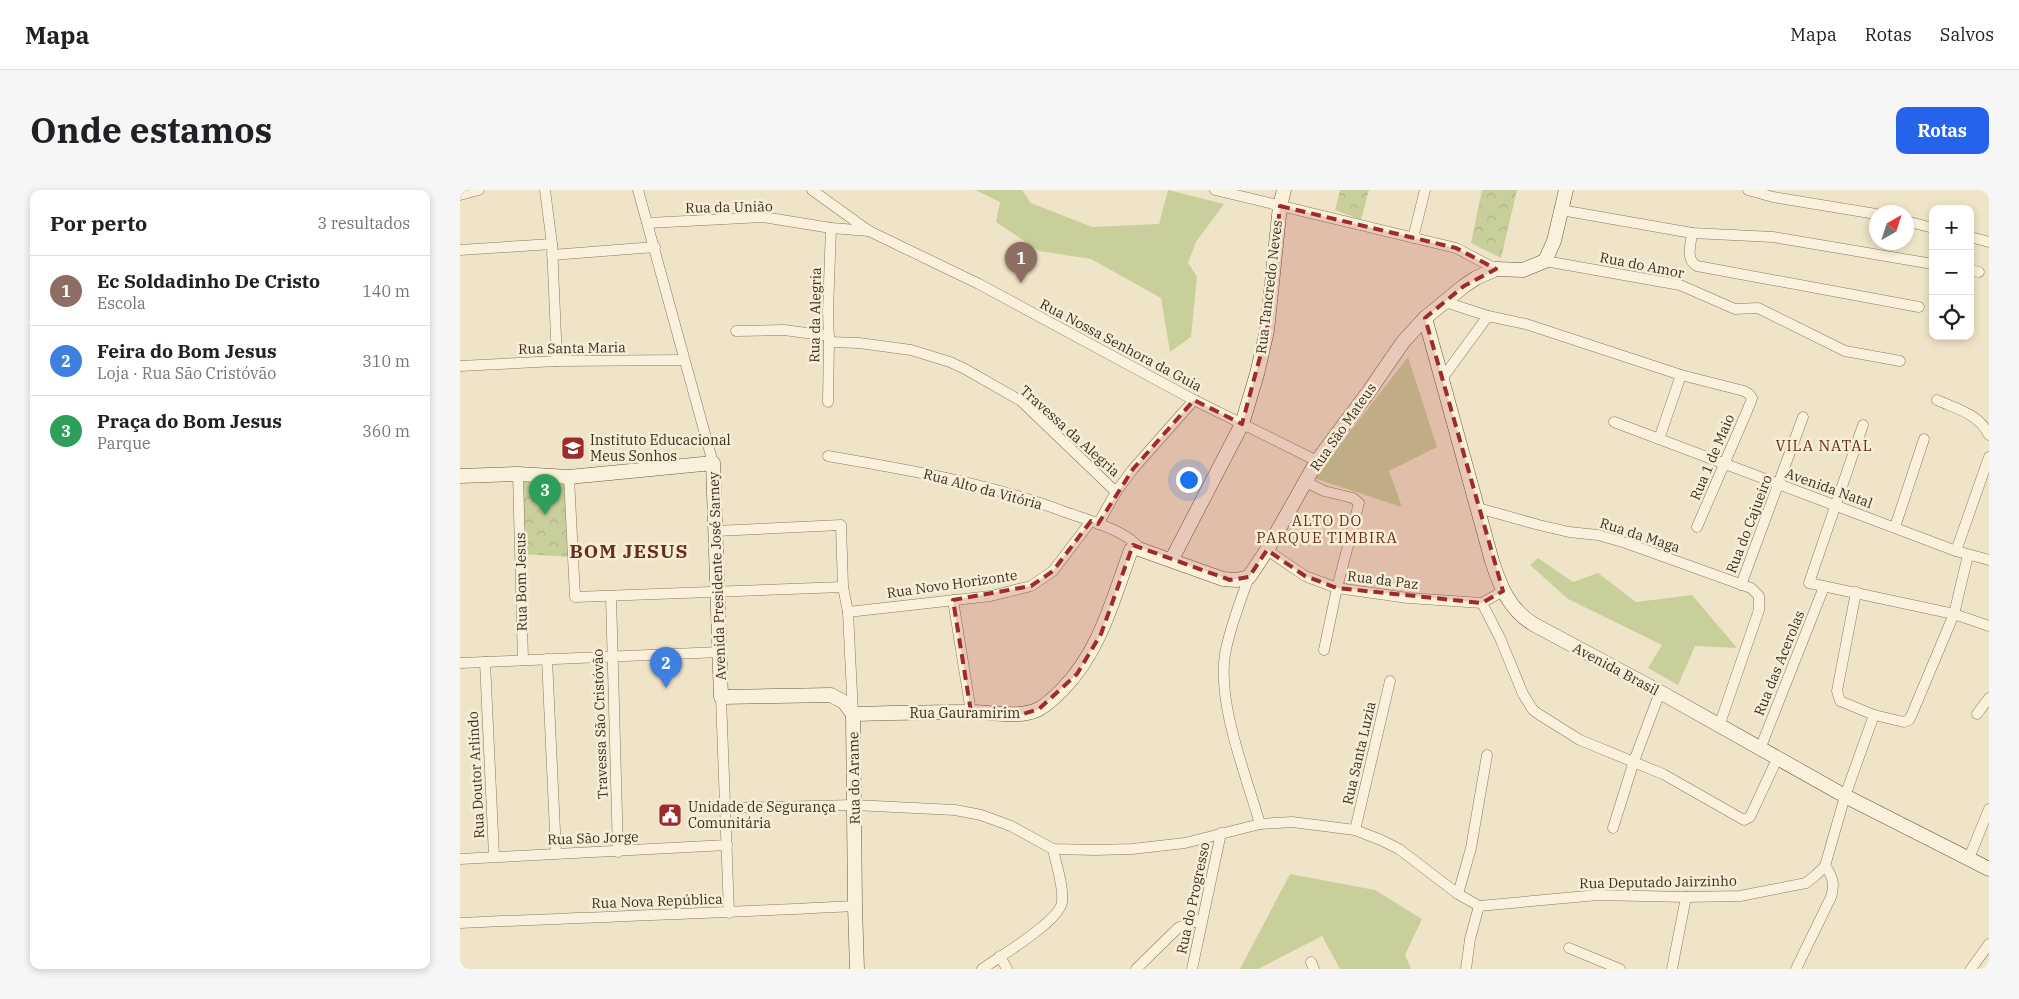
<!DOCTYPE html>
<html lang="pt">
<meta charset="utf-8">
<style>
:root{--surface:#fff;--page:#f6f6f6;--text:#202124;--muted:#757577;--line:#e0e0e0;--accent:#2563eb}
body{margin:0;font-family:"IBM Plex Serif",serif;background:var(--page);color:var(--text)}
.controls{position:absolute;right:15px;top:15px;display:grid;overflow:hidden;border-radius:10px;box-shadow:0 2px 8px #0003}
.controls button{width:45px;height:45px;display:grid;place-items:center;padding:0;border:0;border-bottom:1px solid var(--line);background:var(--surface);color:var(--text);font:25px sans-serif}
.compass{position:absolute;left:1409px;top:15px;width:45px;height:45px;border-radius:50%;background:var(--surface);box-shadow:0 2px 8px #0003;rotate:39deg}
.you{position:absolute;left:728px;top:289px;width:18px;height:18px;margin:-12px;border:4px solid #fff;border-radius:50%;background:#1a73e8;box-shadow:0 0 0 8px #1a73e833}
.badge{display:grid;place-items:center;width:32px;height:32px;border-radius:50%;background:var(--accent);color:#fff;font-size:16px;font-weight:700}
.pin{position:absolute;translate:-50% -41px;filter:drop-shadow(0 1px 2px #0008)}
.pin::after{content:'';position:absolute;top:26px;width:18px;height:15px;background:inherit;clip-path:polygon(0 0,100% 0,50% 100%)}
.list{margin:0;padding:0;list-style:none}
h2{display:flex;justify-content:space-between;align-items:center;height:65px;margin:0;padding:0 20px;font-size:21px}
h2 small{font-size:16px;font-weight:400;color:var(--muted)}
.list li{display:grid;grid-template-columns:32px 1fr auto;gap:15px;align-items:center;box-sizing:border-box;height:70px;padding:0 20px;border-top:1px solid var(--line)}
.list b{display:block;font-size:19px;white-space:nowrap}
.list p{margin:0;font-size:16px;white-space:nowrap;color:var(--muted)}
.list em{font-size:16px;font-style:normal;color:var(--muted)}
.icon{flex:none;width:28px;height:28px;fill:none;stroke:currentColor;stroke-width:2;stroke-linecap:round;stroke-linejoin:round}
.map{position:relative;flex:none;width:1529px;height:779px;overflow:hidden;border-radius:10px}
header{display:flex;align-items:center;gap:30px;box-sizing:border-box;height:70px;padding:0 25px;background:var(--surface);border-bottom:1px solid var(--line)}
header strong{font-size:24px}
nav{display:flex;gap:28px;margin-inline-start:auto;font-size:18px}
.intro{display:flex;align-items:center;justify-content:space-between;box-sizing:border-box;height:120px;padding:0 30px}
h1{margin:0;font-size:35px}
.button{padding:12px 22px;border-radius:10px;background:var(--accent);color:#fff;font-size:18px;font-weight:700}
main{display:flex;gap:30px;padding:0 30px}
aside{flex:1;background:var(--surface);border-radius:10px;box-shadow:0 2px 8px #0003}
.map>svg:first-child{display:block}
.green{fill:#c9cf9b}
.park{fill:url(#park-crowns)}
.lines{fill:none;stroke-linecap:round;stroke-linejoin:round}
.street-casing{stroke:#8d765c;stroke-width:11}
.secondary-casing{stroke:#6f573f;stroke-width:15}
.street{stroke:#faf1dc;stroke-width:10}
.secondary{stroke:#faf1dc;stroke-width:14}
.marked{fill:#9e2a2b;fill-opacity:0.2;stroke:#9e2a2b;stroke-width:4;stroke-dasharray:10 6;stroke-linejoin:round}
.labels{text-anchor:middle;stroke-width:5;stroke-linejoin:round;paint-order:stroke}
.street-label{font-size:14px;fill:#3d2e20;stroke:#f7eed8}
.poi-label{font-size:14px;fill:#3d2e20;stroke:#f7eed8;text-anchor:start}
.neighbourhood-label{font-size:15px;letter-spacing:1px;fill:#6b2e1e;stroke:#f7eed8}
.district-label{font-size:19px;font-weight:bold;letter-spacing:1px;fill:#6b2e1e;stroke:#f7eed8}
</style>
<header>
<strong>Mapa</strong>
<nav><a>Mapa</a><a>Rotas</a><a>Salvos</a></nav>
</header>
<div class="intro"><h1>Onde estamos</h1><a class="button">Rotas</a></div>
<main>
<aside>
<h2>Por perto<small>3 resultados</small></h2>
<ul class="list">
<li><span class="badge" style="background:#8d6e63">1</span><div><b>Ec Soldadinho De Cristo</b><p>Escola</p></div><em>140 m</em></li>
<li><span class="badge" style="background:#3f7fe0">2</span><div><b>Feira do Bom Jesus</b><p>Loja · Rua São Cristóvão</p></div><em>310 m</em></li>
<li><span class="badge" style="background:#2e9e5b">3</span><div><b>Praça do Bom Jesus</b><p>Parque</p></div><em>360 m</em></li>
</ul>
</aside>
<div class="map">
<svg width="1529" height="779" viewBox="0 0 1529 779">
<defs>
<pattern id="park-crowns" width="20" height="18" patternUnits="userSpaceOnUse" patternTransform="scale(1.25)"><rect width="20" height="18" fill="#c9cf9b"/><path d="M2 6a3 3 0 1 1 6 0M12 15a3 3 0 1 1 6 0" fill="none" stroke="#aeb285"/></pattern>
</defs>
<rect width="100%" height="100%" fill="#f0e4c8"/>
<g class="green">
<polygon points="515,0 562,0 571,13 632,37 699,34 708,0 764,14 736,52 728,73 737,87 731,147 710,162 701,108 631,69 579,61 536,32 540,12"/>
<polygon points="948,167 977,257 929,281 942,317 854,288"/>
<polygon points="1078,368 1113,392 1138,383 1176,412 1232,405 1277,458 1235,456 1218,495 1188,478 1202,455 1108,409 1070,375"/>
<polygon points="830,684 915,700 962,729 945,765 951,779 880,779 862,746 798,779 780,779"/>
</g>
<g class="park">
<polygon points="880,0 909,0 901,30 875,20"/>
<polygon points="1022,0 1057,0 1041,68 1011,53"/>
<polygon points="58,284 109,287 113,367 60,364"/>
</g>
<g class="lines">
<g class="street-casing">
<g id="street">
<polyline points="85,0 92,54 97,171"/>
<polyline points="178,0 253,273"/>
<polyline points="352,0 409,41 519,94 734,210 857,271"/>
<polyline points="755,0 996,58 1036,79"/>
<polyline points="1288,0 1313,7 1416,24"/>
<polyline points="0,5 19,0"/>
<polyline points="1101,20 1232,43 1313,47 1473,74"/>
<polyline points="1446,31 1473,38"/>
<polyline points="188,33 303,27 371,38 409,41"/>
<path d="M1232 43C1231 55 1225 69 1237 76L1459 117"/>
<polyline points="1510,47 1529,52"/>
<polyline points="953,48 965,0"/>
<polyline points="0,60 92,54"/>
<polyline points="92,65 195,57"/>
<polyline points="1085,71 1220,95 1275,119 1298,118 1385,161 1440,171"/>
<polyline points="1510,80 1519,82"/>
<polyline points="985,112 1028,126"/>
<polyline points="276,141 324,140 369,146"/>
<polyline points="369,152 399,153 451,160 490,172 505,179 561,211 656,302"/>
<polyline points="0,176 97,171 224,170"/>
<polyline points="981,190 1028,126 1066,134 1221,185 1284,201 1289,204 1292,208 1290,214 1237,337"/>
<path d="M1477 210C1497 219 1519 224 1529 245"/>
<polyline points="368,212 369,152 368,121 371,38"/>
<polyline points="1154,232 1496,361 1529,370"/>
<polyline points="1403,235 1349,393 1494,424 1529,436"/>
<polyline points="1199,249 1221,185"/>
<path d="M368 266C448 280 529 293 605 322 625 329 647 335 665 346 671 349 675 354 680 358"/>
<polyline points="58,284 63,470"/>
<polyline points="109,287 115,407 383,397"/>
<polyline points="846,292 864,301 893,308 899,313 877,398 864,460"/>
<polyline points="1018,318 1079,335 1109,342 1138,345 1166,353 1291,398 1299,406 1299,420 1259,536"/>
<polyline points="638,334 656,302 673,279 734,210"/>
<polyline points="1435,337 1464,249"/>
<polyline points="256,341 381,335 383,397 388,422 393,524"/>
<polyline points="807,360 845,386 877,398 948,408 1022,413 1043,401"/>
<polyline points="1496,361 1529,267"/>
<path d="M789 387C780 412 770 437 765 464 757 514 786 585 800 634"/>
<polyline points="1281,395 1343,227"/>
<polyline points="1396,402 1377,501 1380,511 1414,525 1444,532 1449,530 1452,524 1494,424 1508,365"/>
<polyline points="151,406 158,662"/>
<polyline points="493,410 511,522"/>
<polyline points="1022,413 1040,448 1063,504 1073,520 1080,525 1120,550 1203,584 1284,630 1290,627 1317,569"/>
<polyline points="388,422 531,406 571,396 593,381 631,331"/>
<polyline points="87,469 96,663"/>
<polyline points="25,472 34,666"/>
<polyline points="0,473 260,462"/>
<polyline points="261,507 269,723"/>
<polyline points="1517,524 1529,508"/>
<polyline points="1300,559 1364,397"/>
<polyline points="265,618 394,615 495,620 521,625 551,636 593,659 635,660 672,659 725,653 800,634 832,632 895,640 921,650 939,659 998,704 1019,716 1138,705 1226,707 1280,706 1346,693 1356,685 1365,676 1385,606 1414,525"/>
<polyline points="1153,638 1174,571 1200,502"/>
<polyline points="895,640 930,491"/>
<polyline points="1509,668 1529,619"/>
<polyline points="0,669 267,655"/>
<polyline points="998,704 1011,658 1027,565"/>
<path d="M0 733C132 727 263 723 395 716"/>
<polyline points="1109,758 1160,779"/>
<polyline points="540,766 547,779"/>
<polyline points="851,772 854,779"/>
<path d="M522 779C539 767 600 731 602 712 604 697 596 674 593 659"/>
<polyline points="676,779 718,738 742,729"/>
<polyline points="732,779 761,643"/>
<polyline points="1006,779 1010,749 1019,716"/>
<polyline points="1212,779 1226,707"/>
<path d="M1336 779 1371 707C1375 694 1373 687 1365 676"/>
<polyline points="1511,779 1529,754"/>
</g>
</g>
<g class="secondary-casing">
<g id="secondary">
<path d="M965 128 1032 371C1040 396 1049 419 1073 434L1200 502 1385 606 1529 679"/>
<polyline points="0,286 58,284 109,287 253,273 261,507 371,505 384,512 393,524"/>
<polyline points="712,369 782,234 797,184 807,141 820,16 824,0"/>
<path d="M393 524C433 523 472 522 512 522 532 522 560 529 579 519 588 514 596 506 603 499 640 461 653 409 671 360L676 358 763 389 777 390 789 387 807 360 857 271 910 200 943 152 965 128 1004 96 1016 88 1036 79 1063 80 1085 71 1094 51 1106 0"/>
<polyline points="393,524 395,716 397,779"/>
</g>
</g>
<use href="#street" class="street"/>
<use href="#secondary" class="secondary"/>
</g>
<path class="marked" d="M820 16 996 58 1036 79 1004 96 965 128 1043 401 1022 413 877 398 845 386 807 360 789 387 770 390 673 355 641 444 617 484 579 519 563 524 511 522 493 410 571 396 593 381 631 331 638 334 673 279 734 210 782 234 807 141Z"/>
<defs>
<g id="school-square" transform="scale(1.25)"><rect x="-9" y="-9" width="18" height="18" rx="4" fill="#9e2a2b" stroke="#f7eed8"/><path d="M0-5L7-2L0 1L-7-2ZM-4 1L0 2.5L4 1V4Q0 6-4 4Z" fill="#fff"/></g>
<g id="civic-square" transform="scale(1.25)"><rect x="-9" y="-9" width="18" height="18" rx="4" fill="#9e2a2b" stroke="#f7eed8"/><path d="M-.6-6.5H3V-4.5H.6V-3L4-1V1h2V6H-6V1h2V-1L-.6-3ZM-1.2 2.5V6h2.4V2.5Z" fill="#fff"/></g>
</defs>
<g fill-rule="evenodd">
<use href="#school-square" x="113" y="258"/>
<use href="#civic-square" x="210" y="625"/>
</g>
<g class="labels">
<g class="street-label">
<text transform="translate(269 17) rotate(-1)" y="5">Rua da União</text>
<text transform="translate(1182 75) rotate(11)" y="5">Rua do Amor</text>
<text transform="translate(809 97) rotate(-83)" y="5">Rua Tancredo Neves</text>
<text transform="translate(355 125) rotate(-89)" y="5">Rua da Alegria</text>
<text transform="translate(661 155) rotate(28)" y="5">Rua Nossa Senhora da Guia</text>
<text transform="translate(112 158) rotate(-1)" y="5">Rua Santa Maria</text>
<text transform="translate(883 237) rotate(-55)" y="5">Rua São Mateus</text>
<text transform="translate(610 241) rotate(42)" y="5">Travessa da Alegria</text>
<text transform="translate(1252 267) rotate(-67)" y="5">Rua 1 de Maio</text>
<text transform="translate(1369 298) rotate(20)" y="5">Avenida Natal</text>
<text transform="translate(523 299) rotate(15)" y="5">Rua Alto da Vitória</text>
<text transform="translate(1289 334) rotate(-69)" y="5">Rua do Cajueiro</text>
<text transform="translate(1180 345) rotate(18)" y="5">Rua da Maga</text>
<text transform="translate(257 386) rotate(-92)" y="5">Avenida Presidente José Sarney</text>
<text transform="translate(923 390) rotate(7)" y="5">Rua da Paz</text>
<text transform="translate(61 392) rotate(-91)" y="5">Rua Bom Jesus</text>
<text transform="translate(492 394) rotate(-8)" y="5">Rua Novo Horizonte</text>
<text transform="translate(1319 473) rotate(-68)" y="5">Rua das Acerolas</text>
<text transform="translate(1156 479) rotate(28)" y="5">Avenida Brasil</text>
<text x="505" y="528">Rua Gauramirim</text>
<text transform="translate(140 534) rotate(-92)" y="5">Travessa São Cristóvão</text>
<text transform="translate(899 563) rotate(-77)" y="5">Rua Santa Luzia</text>
<text transform="translate(16 585) rotate(-93)" y="5">Rua Doutor Arlíndo</text>
<text transform="translate(394 588) rotate(-91)" y="5">Rua do Arame</text>
<text transform="translate(133 648) rotate(-2)" y="5">Rua São Jorge</text>
<text transform="translate(1198 692) rotate(-1)" y="5">Rua Deputado Jairzinho</text>
<text transform="translate(733 708) rotate(-78)" y="5">Rua do Progresso</text>
<text transform="translate(197 711) rotate(-2)" y="5">Rua Nova República</text>
</g>
<g class="poi-label">
<text x="130" y="255">Instituto Educacional<tspan x="130" dy="16">Meus Sonhos</tspan></text>
<text x="228" y="622">Unidade de Segurança<tspan x="228" dy="16">Comunitária</tspan></text>
</g>
<g class="neighbourhood-label">
<text x="1364" y="261">VILA NATAL</text>
<text x="867" y="336">ALTO DO<tspan x="867" dy="17">PARQUE TIMBIRA</tspan></text>
</g>
<g class="district-label">
<text x="169" y="368">BOM JESUS</text>
</g>
</g>
</svg>
<div class="controls">
<button>+</button>
<button>−</button>
<button><svg class="icon" aria-label="locate" viewBox="0 0 24 24"><circle cx="12" cy="12" r="6"/><path d="M12 2v4M12 18v4M2 12h4M18 12h4"/></svg></button>
</div>
<svg class="compass" viewBox="-18 -18 36 36"><path d="M0-13l5 13h-10z" fill="#e53935"/><path d="M0 13l5-13h-10z" fill="#757577"/></svg>
<div class="you"></div>
<div class="pin badge" style="left:561px;top:93px;background:#8d6e63">1</div>
<div class="pin badge" style="left:206px;top:498px;background:#3f7fe0">2</div>
<div class="pin badge" style="left:85px;top:325px;background:#2e9e5b">3</div>
</div>
</main>
